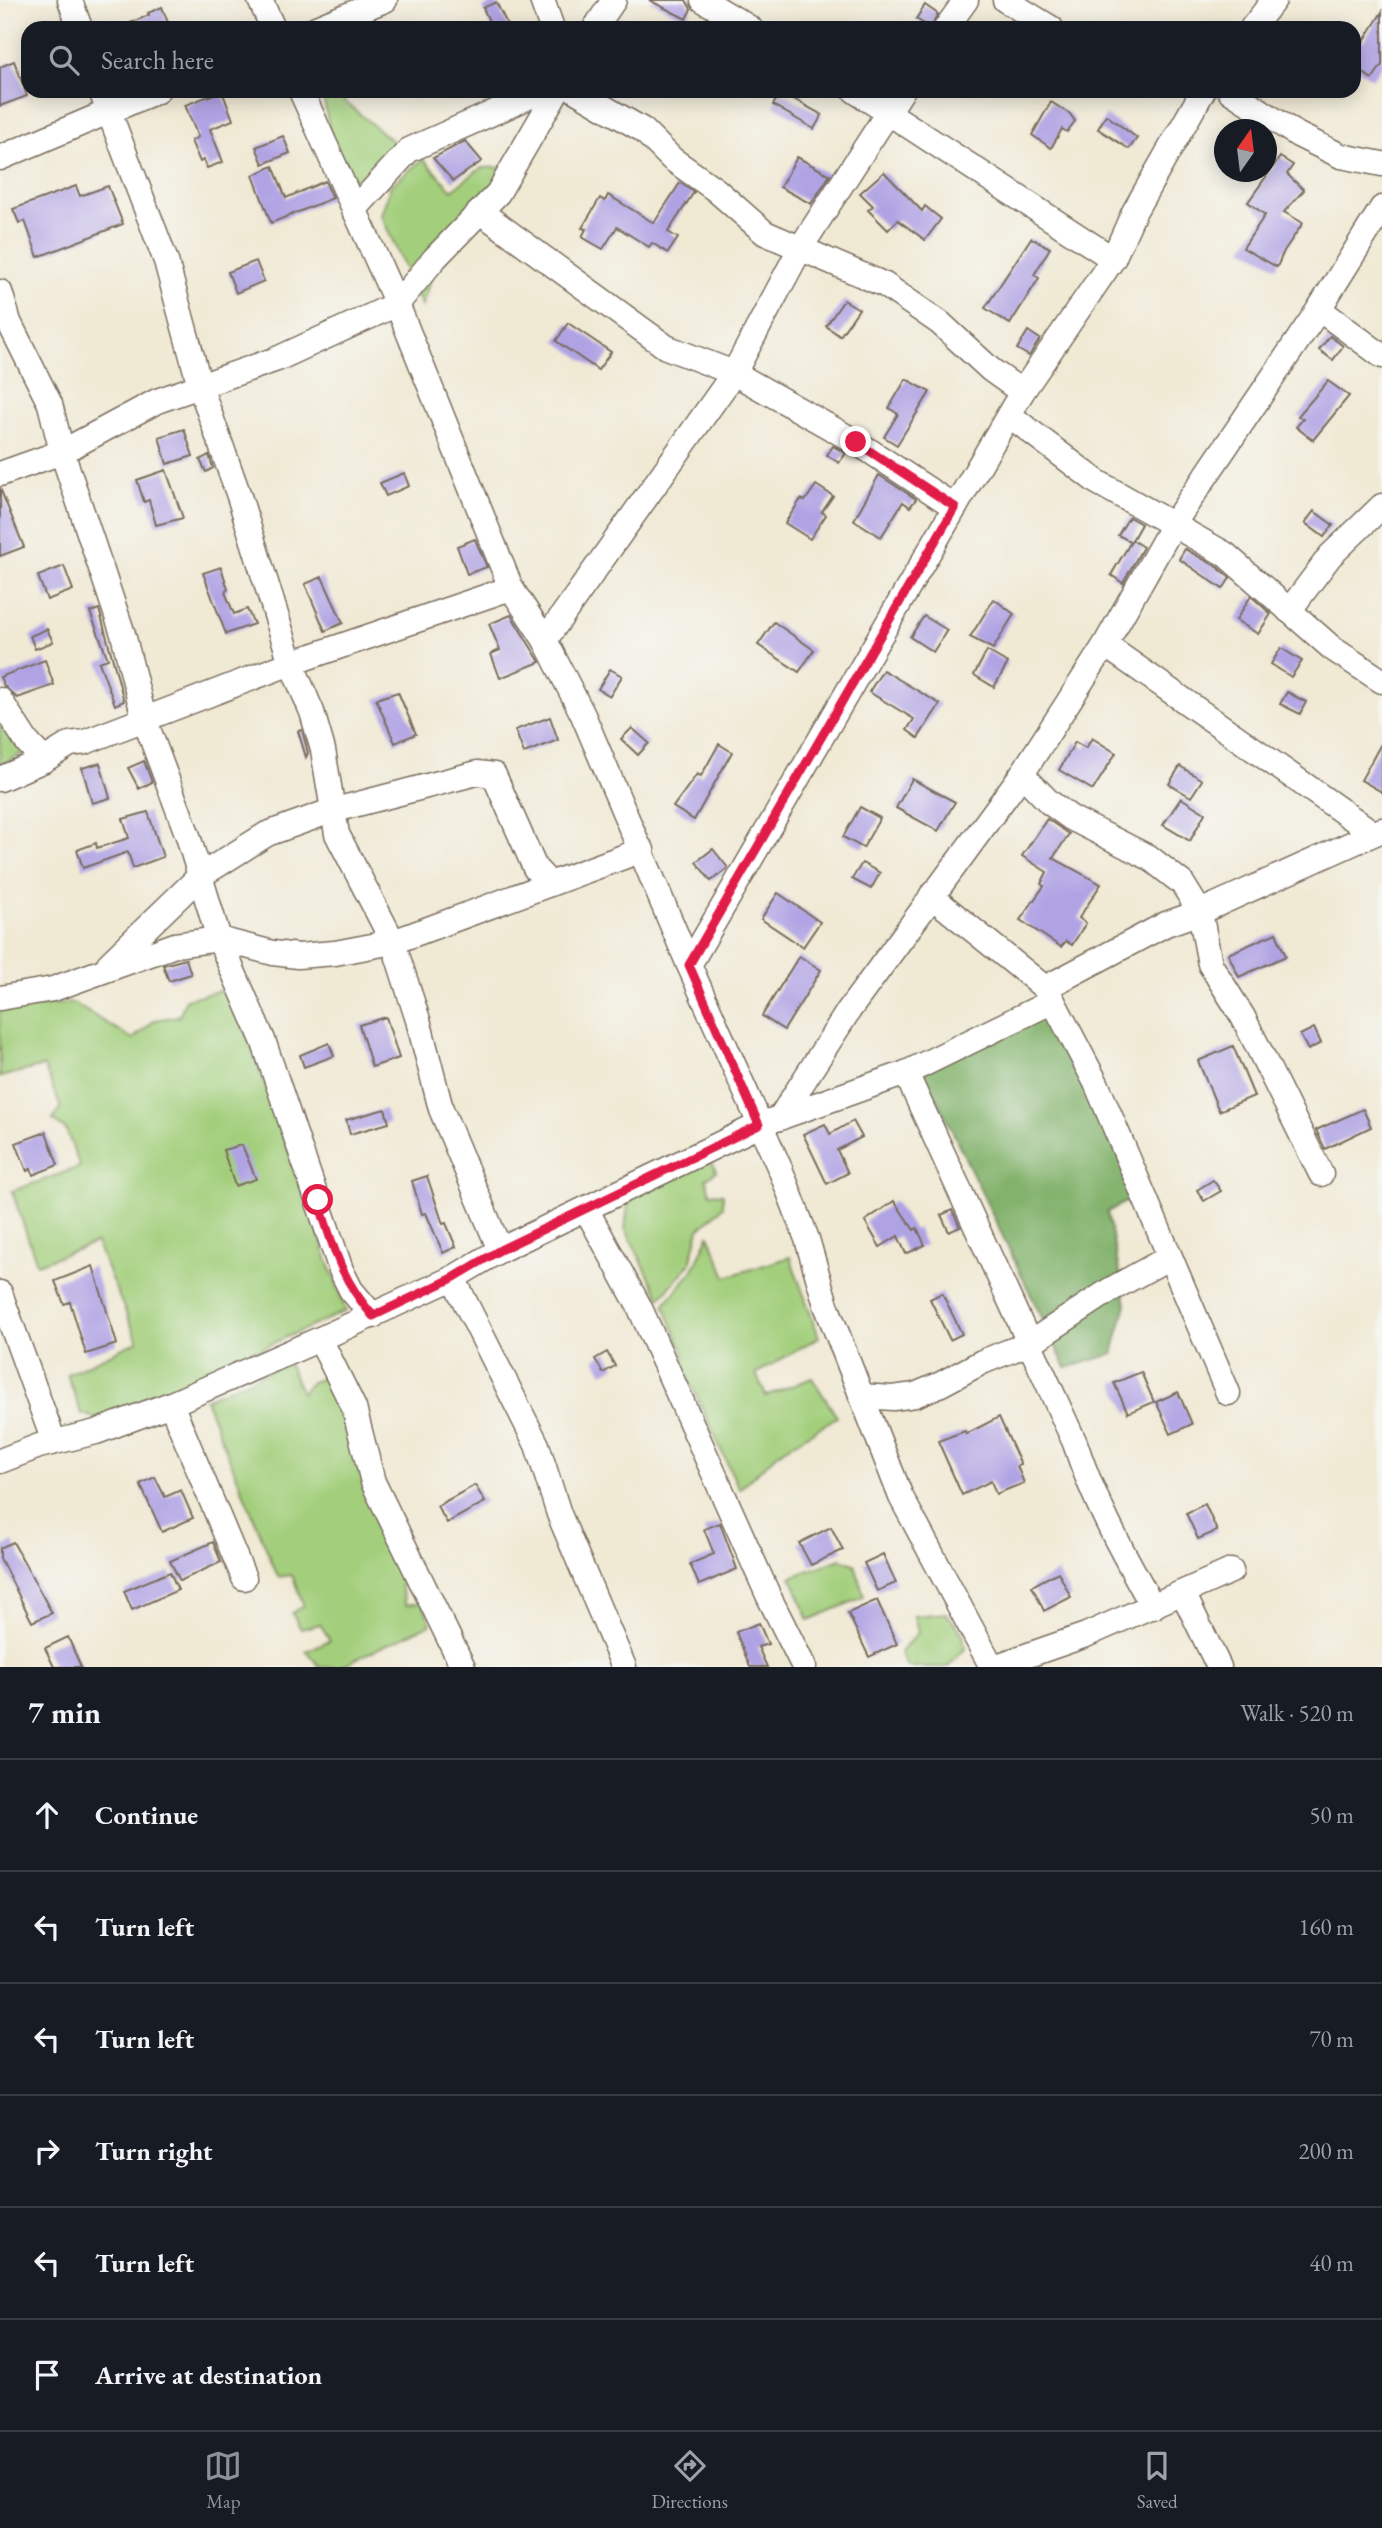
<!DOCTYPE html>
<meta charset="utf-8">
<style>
:root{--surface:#171b24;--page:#242831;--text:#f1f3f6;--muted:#9ea1a6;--line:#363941;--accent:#8c9099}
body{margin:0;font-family:"EB Garamond",serif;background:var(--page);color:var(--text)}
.compass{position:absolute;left:1214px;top:119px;width:63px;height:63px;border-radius:50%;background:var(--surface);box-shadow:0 4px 18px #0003;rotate:14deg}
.stop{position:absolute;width:21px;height:21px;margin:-16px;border:5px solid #e11d48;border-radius:50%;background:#fff}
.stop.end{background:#e11d48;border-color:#fff;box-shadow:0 2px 7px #0008}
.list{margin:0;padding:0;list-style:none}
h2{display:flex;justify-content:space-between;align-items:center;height:91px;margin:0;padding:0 28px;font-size:30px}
h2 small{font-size:23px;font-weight:400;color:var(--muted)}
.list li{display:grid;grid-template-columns:46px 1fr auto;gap:21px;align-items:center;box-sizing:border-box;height:112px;padding:0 28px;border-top:2px solid var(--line)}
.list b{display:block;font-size:26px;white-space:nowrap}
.list em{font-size:23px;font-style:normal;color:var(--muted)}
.icon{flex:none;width:38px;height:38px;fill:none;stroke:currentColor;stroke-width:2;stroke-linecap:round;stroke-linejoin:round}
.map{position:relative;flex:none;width:1382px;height:1667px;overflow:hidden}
.search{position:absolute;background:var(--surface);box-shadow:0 4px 18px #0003;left:21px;right:21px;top:21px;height:77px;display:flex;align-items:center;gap:18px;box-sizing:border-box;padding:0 24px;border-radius:21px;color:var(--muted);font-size:26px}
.sheet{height:763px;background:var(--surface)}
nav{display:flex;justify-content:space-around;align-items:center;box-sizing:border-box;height:98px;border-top:2px solid var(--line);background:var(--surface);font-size:19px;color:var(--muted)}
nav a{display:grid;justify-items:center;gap:4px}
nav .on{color:var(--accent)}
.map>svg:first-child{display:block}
.green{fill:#a3cf7c;stroke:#6f7c4d;stroke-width:2}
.forest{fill:#82b26c;stroke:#5e6e45;stroke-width:2}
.building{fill:#b0a3e4}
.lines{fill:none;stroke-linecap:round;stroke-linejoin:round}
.minor-casing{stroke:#7a6d5e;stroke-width:27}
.minor{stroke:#fff;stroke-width:24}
.route{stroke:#e11d48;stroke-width:9}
</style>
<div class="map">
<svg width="1382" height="1667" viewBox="0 0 1382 1667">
<rect width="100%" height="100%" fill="#f6f6f2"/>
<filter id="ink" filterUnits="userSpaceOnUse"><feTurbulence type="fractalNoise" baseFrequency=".0143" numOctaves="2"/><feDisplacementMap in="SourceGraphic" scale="14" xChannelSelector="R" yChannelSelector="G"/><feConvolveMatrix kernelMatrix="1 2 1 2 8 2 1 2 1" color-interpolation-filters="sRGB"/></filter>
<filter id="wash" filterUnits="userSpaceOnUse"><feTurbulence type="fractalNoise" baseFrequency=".00686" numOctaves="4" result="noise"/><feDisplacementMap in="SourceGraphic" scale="28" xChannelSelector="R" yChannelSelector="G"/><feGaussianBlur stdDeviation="1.57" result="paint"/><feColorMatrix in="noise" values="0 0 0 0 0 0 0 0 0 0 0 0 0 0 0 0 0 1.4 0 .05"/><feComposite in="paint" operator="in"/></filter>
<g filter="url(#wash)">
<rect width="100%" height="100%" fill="#f0e9d4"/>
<g class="green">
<polygon points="322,91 332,91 402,149 361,191 356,180 350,181 330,133"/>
<polygon points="423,159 452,190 481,168 517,167 433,270 422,306 381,215 391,185"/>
<polygon points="0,712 26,752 0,765"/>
<polygon points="230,988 346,1311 98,1420 81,1413 67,1374 138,1341 96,1243 37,1264 12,1191 80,1167 66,1130 53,1120 61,1108 44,1066 0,1077 0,1009 73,1003 133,1039 155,1020 179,1016 186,999"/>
<polygon points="712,1161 716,1171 706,1179 710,1193 723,1194 723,1207 699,1229 690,1264 660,1298 625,1228 629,1198"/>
<polygon points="709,1235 726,1277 790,1257 819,1337 756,1374 766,1396 812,1378 837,1417 782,1450 739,1489 685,1371 684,1355 664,1305 693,1270"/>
<polygon points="288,1363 302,1393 311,1382 334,1374 413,1579 400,1586 406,1605 422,1602 431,1624 339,1667 320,1667 306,1651 330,1640 320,1624 301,1629 292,1613 304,1606 292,1575 278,1577 205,1399"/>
<polygon points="840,1559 855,1564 864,1597 809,1620 791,1577"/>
<polygon points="946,1613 963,1634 965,1649 948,1667 907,1667 900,1652 918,1633 914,1616"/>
</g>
<polygon class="forest" points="1051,1005 1140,1194 1107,1212 1126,1304 1113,1354 1066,1368 924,1072"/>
<g id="blocks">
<g class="building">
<polygon points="649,0 686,0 691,9 686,19"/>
<polygon points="496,2 509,28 492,28 483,8"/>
<polygon points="925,5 938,14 931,28 916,19"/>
<polygon points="162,7 170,28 119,28 149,15 148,13"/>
<polygon points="1382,12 1382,65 1372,79 1354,66 1354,35 1364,41"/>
<polygon points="14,61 27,96 0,106 0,67"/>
<polygon points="222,91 233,120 210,129 223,162 207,168 204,160 200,162 191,141 198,137 185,105"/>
<polygon points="781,92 822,115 814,129 773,105"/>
<polygon points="1051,102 1070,114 1075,121 1067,132 1062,129 1051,148 1032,135"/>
<polygon points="1106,115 1137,138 1129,149 1098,129"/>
<polygon points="283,136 290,153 263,164 256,147"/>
<polygon points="465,141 482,161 453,181 433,158"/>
<polygon points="797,157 830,175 811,204 780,187"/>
<polygon points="1280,157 1293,165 1287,174 1304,190 1284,212 1303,223 1284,251 1277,267 1243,248 1265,215 1248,202"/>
<polygon points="273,166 286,198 325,181 333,198 271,223 253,175"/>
<polygon points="884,172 922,211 925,206 941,219 925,240 898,220 888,230 868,210 873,206 860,193"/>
<polygon points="680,183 694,192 668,232 678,238 668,253 652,243 649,247 617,227 603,249 582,237 586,229 582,228 600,198 605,201 608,195 654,223"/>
<polygon points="76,186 80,196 108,186 123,224 38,257 25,221 19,223 13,209"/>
<polygon points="1031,238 1050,248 1034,275 1039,278 1010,324 985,308"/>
<polygon points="256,261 264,281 236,293 228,272"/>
<polygon points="844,300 859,309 840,336 826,326"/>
<polygon points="568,323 611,352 598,370 556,341"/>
<polygon points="1028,331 1040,339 1029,356 1017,349"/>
<polygon points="1330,336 1343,346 1333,360 1319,350"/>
<polygon points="906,379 930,392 897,445 884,437 898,414 889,408"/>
<polygon points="1328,381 1349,396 1313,440 1296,427 1303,419 1298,416"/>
<polygon points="184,429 193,456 167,464 159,437"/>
<polygon points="833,446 846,453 839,463 827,455"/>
<polygon points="209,455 213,468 206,472 200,460"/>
<polygon points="166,470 183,518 156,525 149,500 144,502 137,480"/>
<polygon points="404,473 409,486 386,496 380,483"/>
<polygon points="879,475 916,499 910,507 903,502 881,537 854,520"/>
<polygon points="816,485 833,496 822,512 826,515 810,539 785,523 801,499 805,501"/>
<polygon points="0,488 24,547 0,556"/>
<polygon points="1314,511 1333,525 1324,537 1305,523"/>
<polygon points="1129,517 1141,524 1131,542 1118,535"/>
<polygon points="475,539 487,567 467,574 457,546"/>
<polygon points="1132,540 1143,547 1123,583 1111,575"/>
<polygon points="1185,549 1216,566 1230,578 1223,589 1179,559"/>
<polygon points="64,566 73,590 47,600 38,576"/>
<polygon points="221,567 228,589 225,592 234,614 247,609 254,624 226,634 203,573"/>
<polygon points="322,577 343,623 325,631 305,584"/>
<polygon points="1251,596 1271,614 1258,634 1236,620"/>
<polygon points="994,599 1014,614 993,649 970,637"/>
<polygon points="99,609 124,701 115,705 99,662 108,659 90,612"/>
<polygon points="511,615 540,662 500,678 491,654 500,650 489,624"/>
<polygon points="924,616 947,630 933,652 910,637"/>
<polygon points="774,622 814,650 799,672 758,645"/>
<polygon points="47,629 53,642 35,649 30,636"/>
<polygon points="1281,648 1302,661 1291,677 1271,664"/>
<polygon points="987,651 1008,663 994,687 974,675"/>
<polygon points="45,660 54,685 17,698 4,686 0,677"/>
<polygon points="610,669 622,676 610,696 598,689"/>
<polygon points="883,670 940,704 918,738 907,730 914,719 869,692"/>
<polygon points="398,692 416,734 395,743 376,699"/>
<polygon points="1287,692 1306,702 1300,714 1280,704"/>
<polygon points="550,717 558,740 524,753 515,730"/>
<polygon points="632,728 649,743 638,755 621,739"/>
<polygon points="302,730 308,753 306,757 298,731"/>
<polygon points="1092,738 1116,753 1093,790 1059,770 1075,742 1086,748"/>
<polygon points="1382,742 1382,792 1361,780"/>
<polygon points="719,744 732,752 694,820 673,807 697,774 701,776"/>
<polygon points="144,761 152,782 139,789 128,768"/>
<polygon points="100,763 110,798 92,803 82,768"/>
<polygon points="1180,766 1202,780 1191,797 1169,784"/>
<polygon points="912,779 955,802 938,831 896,808"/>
<polygon points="1181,798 1205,813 1190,841 1163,825"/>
<polygon points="860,807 880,818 863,848 843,837"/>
<polygon points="148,812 163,857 133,868 128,852 83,868 77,850 96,843 97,848 129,838 123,819"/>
<polygon points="1047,819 1069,834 1053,858 1101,884 1079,918 1086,923 1072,945 1066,941 1061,947 1020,920 1044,886 1041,884 1047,872 1022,856"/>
<polygon points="713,849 728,868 711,881 696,862"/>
<polygon points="862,863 880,873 871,889 852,879"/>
<polygon points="778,893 820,922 803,947 761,919"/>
<polygon points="1276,933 1286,956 1239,977 1228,954"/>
<polygon points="799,956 821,970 784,1030 762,1016"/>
<polygon points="186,959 191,974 169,981 163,965"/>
<polygon points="386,1017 399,1058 372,1067 359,1025"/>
<polygon points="1314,1028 1321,1043 1308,1050 1300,1035"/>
<polygon points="329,1043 334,1056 304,1067 300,1055"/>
<polygon points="1233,1046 1254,1096 1219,1111 1198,1061"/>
<polygon points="385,1109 389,1123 350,1134 346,1120"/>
<polygon points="1363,1109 1371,1127 1325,1149 1316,1130"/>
<polygon points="853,1121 862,1137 837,1150 848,1173 827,1184 803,1134 825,1124 830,1134"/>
<polygon points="46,1132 58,1165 33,1175 31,1169 27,1171 16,1143"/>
<polygon points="242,1145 256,1179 235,1186 223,1150"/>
<polygon points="427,1176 443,1224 446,1223 456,1247 443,1253 426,1213 422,1214 412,1181"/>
<polygon points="1213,1180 1221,1191 1204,1201 1197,1190"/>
<polygon points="894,1201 914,1230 917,1228 925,1245 906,1254 898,1236 880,1247 865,1221"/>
<polygon points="952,1210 960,1227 949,1232 941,1215"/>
<polygon points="93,1266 117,1344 86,1354 70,1302 64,1304 55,1281"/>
<polygon points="942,1293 962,1334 950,1340 930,1299"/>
<polygon points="607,1352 615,1366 603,1373 595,1359"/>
<polygon points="1141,1372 1154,1402 1128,1413 1114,1383"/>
<polygon points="1178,1392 1192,1424 1171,1434 1156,1402"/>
<polygon points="999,1417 1021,1465 1017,1466 1024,1483 996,1494 991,1481 962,1495 938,1441 965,1431 966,1434"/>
<polygon points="155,1477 165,1497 181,1490 193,1518 162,1532 140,1484"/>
<polygon points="475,1485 485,1502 447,1523 437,1506"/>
<polygon points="1205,1504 1217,1531 1198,1539 1186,1513"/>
<polygon points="720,1523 737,1569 699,1585 690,1564 714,1554 704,1529"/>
<polygon points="831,1527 843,1550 811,1565 799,1543"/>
<polygon points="13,1542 52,1613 32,1622 0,1558 0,1548"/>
<polygon points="213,1542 221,1562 180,1581 170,1561"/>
<polygon points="883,1554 896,1583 877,1591 864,1563"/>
<polygon points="170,1572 178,1590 132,1610 124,1591"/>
<polygon points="1058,1572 1071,1597 1044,1611 1032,1586"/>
<polygon points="877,1600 897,1644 869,1657 848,1613"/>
<polygon points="759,1623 768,1644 758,1647 767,1667 750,1667 736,1632"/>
<polygon points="68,1637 81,1667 54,1667 45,1648"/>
</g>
</g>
</g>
<g filter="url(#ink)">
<use href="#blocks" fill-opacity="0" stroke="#7a6d5e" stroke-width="2"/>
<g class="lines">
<g class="minor-casing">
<g id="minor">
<polyline points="70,0 80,28"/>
<polyline points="260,0 273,28"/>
<polyline points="542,0 552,28"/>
<polyline points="703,0 750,28"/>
<polyline points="1005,0 1051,28"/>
<polyline points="316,28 385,0"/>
<polyline points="595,28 614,0"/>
<polyline points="946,28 966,0"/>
<polyline points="1252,28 1274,0"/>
<polyline points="101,91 166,261 200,386 239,496 291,663 312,712 323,750 337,834 393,942 418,1020 441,1109 500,1250"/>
<polyline points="301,91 397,304 511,588 545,640 583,715 689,965 781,1171 807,1239 826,1305 901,1497 992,1667"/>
<polyline points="576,91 643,130 672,159 716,190 765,233 885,285 940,323 991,370 1022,392"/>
<polyline points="855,91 1113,259"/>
<polyline points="1230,91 1298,135 1341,156 1382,164"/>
<polyline points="0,158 157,91"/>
<polyline points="354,210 409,150 542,91"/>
<polyline points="482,213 666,347 734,373 856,442 955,507"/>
<polyline points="0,292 9,322 50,404 62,452 123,634 144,718 188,836 219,939 263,1040 341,1270 351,1290 373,1316"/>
<polyline points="1319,309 1382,356"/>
<polyline points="1009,415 1097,482 1225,554 1333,649 1382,681"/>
<polyline points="0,474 62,452 157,401 277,359 397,304 435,258 498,193 557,91"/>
<polyline points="1289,611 1330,556 1382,506"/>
<polyline points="545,640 734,373 801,247 902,91"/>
<polyline points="1105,645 1373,833"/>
<polyline points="0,700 27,742 44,760 70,744 85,742 291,663 511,588"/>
<polyline points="1022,774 1049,802 1071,818 1150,858 1182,883 1200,912 1210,964 1243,1017 1321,1174"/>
<polyline points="0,779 44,760"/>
<polyline points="931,896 1045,988 1053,1001 1096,1083 1228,1393"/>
<polyline points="109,964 200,876 267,834 331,811 477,773 494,775 535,868 550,884"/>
<polyline points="689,965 1022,392 1113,259 1134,212 1203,91"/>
<polyline points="1045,988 1166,924 1200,912 1382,830"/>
<polyline points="0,998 53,989 175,945 219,939 273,953 298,956 335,953 393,942 642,850"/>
<path d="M906 1073 1075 1443C1094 1502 1123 1553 1153 1607"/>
<polyline points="780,1118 849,1010 1022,774 1105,645 1174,523 1319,309 1382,208"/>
<polyline points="586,1209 639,1306 769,1597 804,1667"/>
<polyline points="453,1278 537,1445 559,1514 624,1667"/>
<polyline points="0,1293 54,1442"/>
<polyline points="320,1339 354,1408 373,1482 463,1667"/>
<polyline points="861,1396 893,1398 915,1395 941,1384 982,1362 1030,1343 1110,1290 1170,1257"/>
<polyline points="171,1404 244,1578"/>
<polyline points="0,1461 39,1446 96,1432 171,1404 320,1339 453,1278 500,1250 759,1125 906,1073 1053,1001"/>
<polyline points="1183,1593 1219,1667"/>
<polyline points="994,1667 1086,1635 1231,1571"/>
</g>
</g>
<use href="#minor" class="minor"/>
</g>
</g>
<g class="lines" filter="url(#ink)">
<path class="route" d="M318 1200C334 1248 339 1276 373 1316L453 1278 500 1250 759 1125 689 965 955 507 856 442"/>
</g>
</svg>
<svg class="compass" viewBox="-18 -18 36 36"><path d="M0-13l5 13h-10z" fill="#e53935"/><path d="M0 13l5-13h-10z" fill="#9ea1a6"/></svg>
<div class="stop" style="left:318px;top:1200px"></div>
<div class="stop end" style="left:856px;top:442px"></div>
<div class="search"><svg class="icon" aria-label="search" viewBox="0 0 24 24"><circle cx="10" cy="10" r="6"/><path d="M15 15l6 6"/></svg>Search here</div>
</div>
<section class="sheet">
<h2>7 min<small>Walk · 520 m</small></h2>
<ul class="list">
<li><svg class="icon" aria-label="ahead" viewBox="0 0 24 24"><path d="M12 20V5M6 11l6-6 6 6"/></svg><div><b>Continue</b></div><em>50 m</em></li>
<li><svg class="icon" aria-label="left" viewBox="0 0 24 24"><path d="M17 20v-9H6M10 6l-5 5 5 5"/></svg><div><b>Turn left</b></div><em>160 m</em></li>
<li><svg class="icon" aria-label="left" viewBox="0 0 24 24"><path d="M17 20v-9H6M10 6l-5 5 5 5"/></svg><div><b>Turn left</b></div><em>70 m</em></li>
<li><svg class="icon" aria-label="right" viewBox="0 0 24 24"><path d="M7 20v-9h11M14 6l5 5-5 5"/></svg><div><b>Turn right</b></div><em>200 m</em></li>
<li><svg class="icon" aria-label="left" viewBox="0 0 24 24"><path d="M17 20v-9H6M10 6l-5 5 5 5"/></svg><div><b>Turn left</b></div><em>40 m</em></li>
<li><svg class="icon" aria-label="arrive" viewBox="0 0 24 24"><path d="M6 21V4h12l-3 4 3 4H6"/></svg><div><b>Arrive at destination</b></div></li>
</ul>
</section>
<nav>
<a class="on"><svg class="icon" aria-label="map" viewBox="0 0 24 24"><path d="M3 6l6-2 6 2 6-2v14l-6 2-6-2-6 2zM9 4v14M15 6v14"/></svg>Map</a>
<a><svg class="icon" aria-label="directions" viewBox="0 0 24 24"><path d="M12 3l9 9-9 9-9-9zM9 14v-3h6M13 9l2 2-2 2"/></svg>Directions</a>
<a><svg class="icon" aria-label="saved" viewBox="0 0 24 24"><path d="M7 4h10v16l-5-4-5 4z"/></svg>Saved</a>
</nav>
